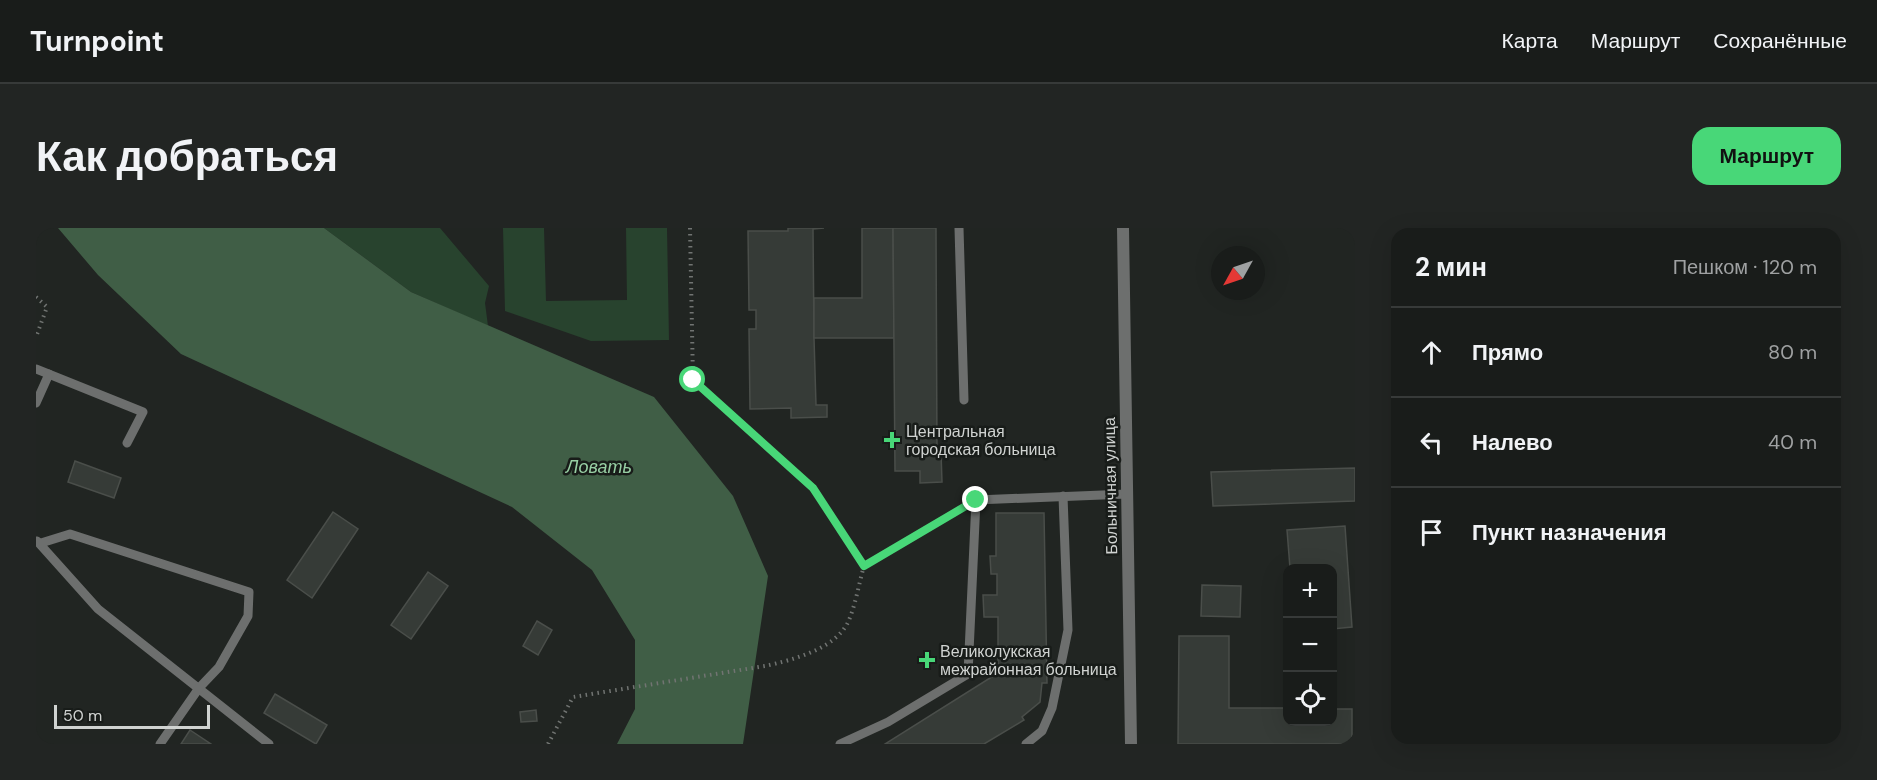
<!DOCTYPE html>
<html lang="ru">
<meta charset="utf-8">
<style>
:root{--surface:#191c1a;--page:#222523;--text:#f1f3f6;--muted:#9fa1a2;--line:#373a39;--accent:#48d778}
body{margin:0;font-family:"DM Sans",sans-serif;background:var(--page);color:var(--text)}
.controls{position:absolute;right:18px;bottom:18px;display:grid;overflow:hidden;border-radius:12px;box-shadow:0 6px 24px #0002}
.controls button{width:54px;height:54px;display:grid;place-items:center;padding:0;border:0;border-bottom:2px solid var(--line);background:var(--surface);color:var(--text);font:30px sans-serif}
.compass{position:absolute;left:1175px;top:18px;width:54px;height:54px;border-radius:50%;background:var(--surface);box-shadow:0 6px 24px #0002;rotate:230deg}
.scale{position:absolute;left:18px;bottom:15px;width:156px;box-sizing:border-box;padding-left:6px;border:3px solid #d0d3d1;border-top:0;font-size:16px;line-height:21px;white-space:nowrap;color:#d0d3d1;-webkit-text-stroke:4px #181c19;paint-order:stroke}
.stop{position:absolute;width:18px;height:18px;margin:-14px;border:4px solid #48d778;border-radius:50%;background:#fff}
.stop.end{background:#48d778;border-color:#fff;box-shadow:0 2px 6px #0008}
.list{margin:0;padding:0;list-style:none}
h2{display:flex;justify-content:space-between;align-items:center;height:78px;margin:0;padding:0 24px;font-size:26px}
h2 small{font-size:20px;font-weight:400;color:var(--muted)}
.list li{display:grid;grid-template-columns:39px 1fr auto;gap:18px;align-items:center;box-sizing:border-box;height:90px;padding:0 24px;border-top:2px solid var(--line)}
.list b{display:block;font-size:22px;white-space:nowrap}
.list em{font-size:20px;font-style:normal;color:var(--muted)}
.icon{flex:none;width:33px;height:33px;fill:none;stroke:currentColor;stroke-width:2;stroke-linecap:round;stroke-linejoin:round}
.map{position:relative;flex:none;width:1319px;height:516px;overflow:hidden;border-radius:18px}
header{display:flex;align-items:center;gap:36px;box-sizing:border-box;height:84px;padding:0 30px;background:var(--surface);border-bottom:2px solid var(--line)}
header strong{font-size:28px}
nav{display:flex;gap:33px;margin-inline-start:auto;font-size:21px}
.intro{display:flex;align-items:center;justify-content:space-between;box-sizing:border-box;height:144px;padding:0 36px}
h1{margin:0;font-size:42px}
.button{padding:15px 27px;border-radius:18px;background:var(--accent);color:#111;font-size:21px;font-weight:700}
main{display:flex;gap:36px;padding:0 36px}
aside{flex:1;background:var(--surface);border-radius:18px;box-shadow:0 6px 24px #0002}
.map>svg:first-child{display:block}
.green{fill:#28432e}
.water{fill:#405e46}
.building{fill:#363b37;stroke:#4a4e4a;stroke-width:1.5}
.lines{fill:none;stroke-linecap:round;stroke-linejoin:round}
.path{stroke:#717472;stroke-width:4;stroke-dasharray:1.5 4.5;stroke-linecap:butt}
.lane{stroke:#6d6f6e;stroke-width:9}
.street{stroke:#6d6f6e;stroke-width:12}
.route{stroke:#48d778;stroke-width:8}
.poi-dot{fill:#48d778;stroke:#181c19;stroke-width:2}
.labels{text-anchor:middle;stroke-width:5;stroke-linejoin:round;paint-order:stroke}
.poi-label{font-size:16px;fill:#d0d3d1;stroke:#181c19;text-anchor:start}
.street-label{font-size:16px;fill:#d0d3d1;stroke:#181c19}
.water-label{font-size:18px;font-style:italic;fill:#97cea3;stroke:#181c19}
</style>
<header>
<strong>Turnpoint</strong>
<nav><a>Карта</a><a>Маршрут</a><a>Сохранённые</a></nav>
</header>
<div class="intro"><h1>Как добраться</h1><a class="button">Маршрут</a></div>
<main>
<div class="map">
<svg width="1319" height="516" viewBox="0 0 1319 516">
<rect width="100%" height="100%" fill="#212522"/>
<g class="green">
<polygon points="288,0 404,0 453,58 449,75 452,98 375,64"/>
<polygon points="467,0 508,0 510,73 591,72 590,0 631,0 633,112 555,113 469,83"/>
</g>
<polygon class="water" points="22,0 288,0 375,64 618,169 697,268 732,348 707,516 581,516 599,481 599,412 556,342 476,279 145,126 62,47"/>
<g class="building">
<polygon points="752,0 788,0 777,1 778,110 780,177 791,177 791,189 755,190 755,180 714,181 713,101 720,101 720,82 713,82 712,3 752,3"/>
<polygon points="826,0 857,0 858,110 778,110 778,70 826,70"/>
<polygon points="857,0 900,0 901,224 905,224 906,254 884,255 884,243 859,243"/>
<polygon points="39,233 85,250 78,270 32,254"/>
<polygon points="1319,240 1319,273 1177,278 1175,244"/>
<polygon points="297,284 322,301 276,370 251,352"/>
<polygon points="960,285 1008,285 1011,455 1006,455 1004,474 986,489 988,492 948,516 849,516 962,445 962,389 948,389 947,367 961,367 961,346 955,346 954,328 960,328"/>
<polygon points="1309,298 1316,399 1296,401 1296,340 1254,340 1251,302"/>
<polygon points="392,344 412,358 375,411 355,397"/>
<polygon points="1166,357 1205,358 1204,389 1165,388"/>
<polygon points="501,393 516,402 502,427 487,418"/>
<polygon points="1143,408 1193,408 1193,480 1252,480 1252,494 1296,494 1296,481 1316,481 1316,516 1142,516"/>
<polygon points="239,466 291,497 280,516 228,485"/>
<polygon points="500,482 501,493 485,494 484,484"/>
<polygon points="154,502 175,516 145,516"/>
</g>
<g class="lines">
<g class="path">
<polyline points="654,0 657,152 777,260 828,338"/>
<polyline points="0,69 11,79 0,109"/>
<path d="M512 516 537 469 729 438C756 432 801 421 813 392 820 375 823 355 828 338L926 280"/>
</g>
<g class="lane">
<polyline points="923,0 928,172"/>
<polyline points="0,141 107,184 91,215"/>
<polyline points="0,175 13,146"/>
<polyline points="1,313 62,381 233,516"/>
<polyline points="5,315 34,306 213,364 212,388 183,439 163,460 124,516"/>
<polyline points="804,516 852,494 932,446 940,272 1091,266"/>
<polyline points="990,516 1006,503 1016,480 1032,402 1027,268"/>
</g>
<polyline class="street" points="1087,0 1095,516"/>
</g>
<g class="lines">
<polyline class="route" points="657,152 777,260 828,338 940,272"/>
</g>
<g class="poi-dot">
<path d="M853 203h6v6h6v6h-6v6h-6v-6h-6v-6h6z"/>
<path d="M888 423h6v6h6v6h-6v6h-6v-6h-6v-6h6z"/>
</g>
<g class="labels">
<g class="poi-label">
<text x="870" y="209">Центральная<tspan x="870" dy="18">городская больница</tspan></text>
<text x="904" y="429">Великолукская<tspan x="904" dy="18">межрайонная больница</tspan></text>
</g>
<g class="street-label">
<text transform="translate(1074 258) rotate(-91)" y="6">Больничная улица</text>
</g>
<g class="water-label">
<text x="563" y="245">Ловать</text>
</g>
</g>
</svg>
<div class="controls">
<button>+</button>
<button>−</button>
<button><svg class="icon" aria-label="locate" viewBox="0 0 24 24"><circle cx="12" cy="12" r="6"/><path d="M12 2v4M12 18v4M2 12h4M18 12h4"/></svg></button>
</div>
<svg class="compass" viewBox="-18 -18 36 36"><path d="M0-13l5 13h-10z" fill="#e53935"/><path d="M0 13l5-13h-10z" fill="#9fa1a2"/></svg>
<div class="scale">50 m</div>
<div class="stop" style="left:657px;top:152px"></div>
<div class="stop end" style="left:940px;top:272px"></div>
</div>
<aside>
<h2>2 мин<small>Пешком · 120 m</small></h2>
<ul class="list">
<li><svg class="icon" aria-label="ahead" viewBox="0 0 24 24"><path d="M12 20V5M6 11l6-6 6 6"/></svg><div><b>Прямо</b></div><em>80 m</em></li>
<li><svg class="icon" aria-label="left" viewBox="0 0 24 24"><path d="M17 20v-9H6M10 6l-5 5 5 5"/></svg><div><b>Налево</b></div><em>40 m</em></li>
<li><svg class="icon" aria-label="arrive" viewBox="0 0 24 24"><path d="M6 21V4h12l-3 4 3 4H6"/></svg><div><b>Пункт назначения</b></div></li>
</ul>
</aside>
</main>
